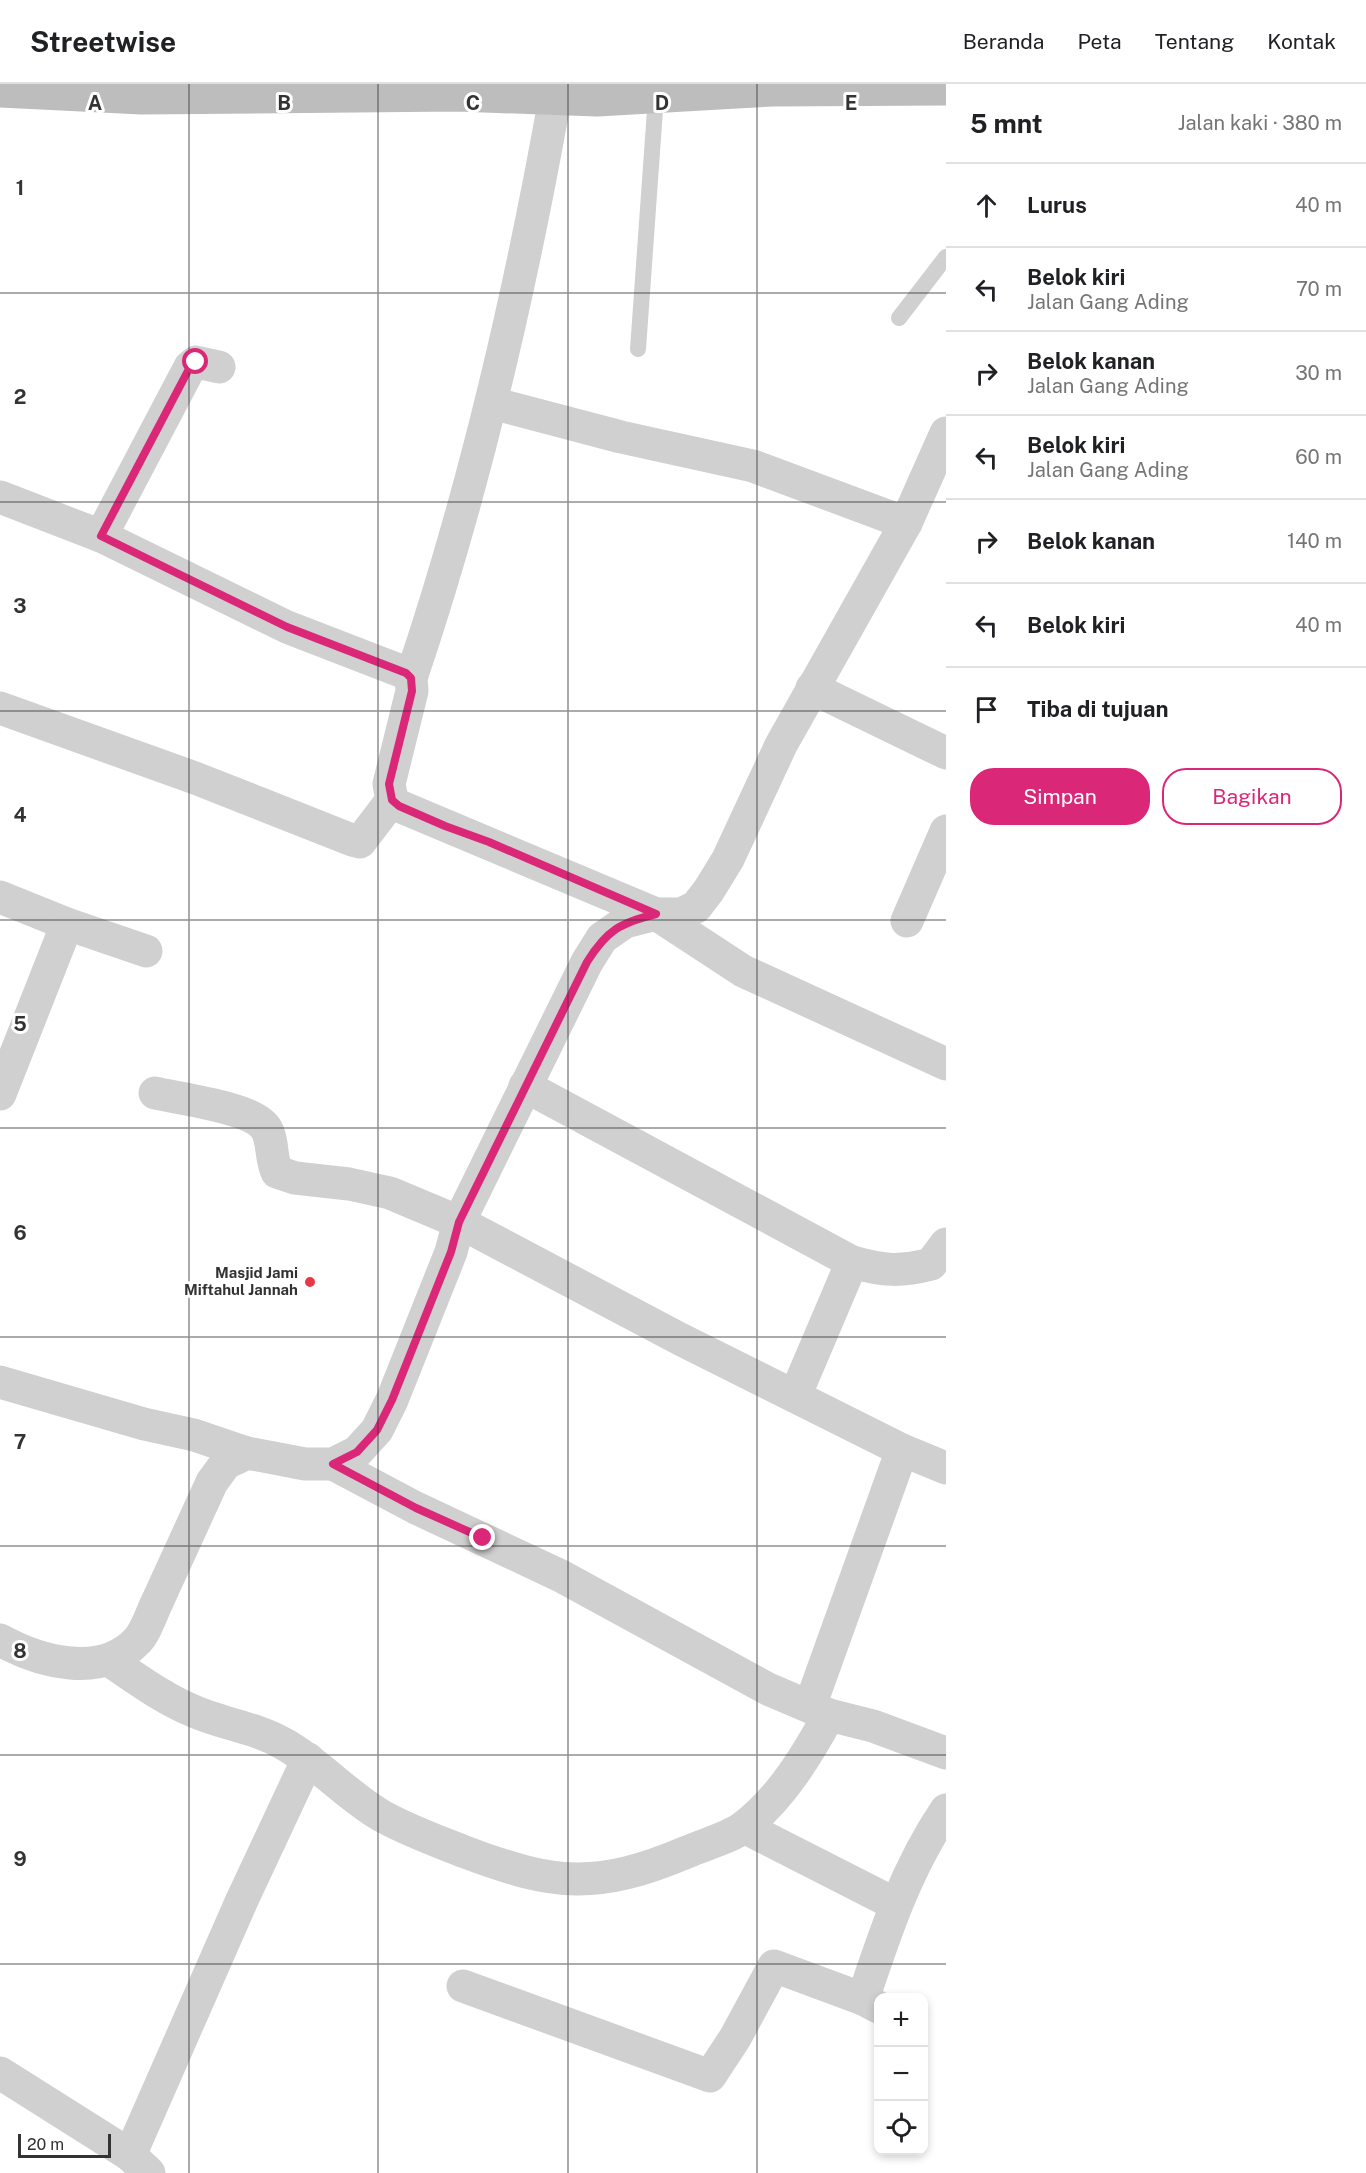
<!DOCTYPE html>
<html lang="id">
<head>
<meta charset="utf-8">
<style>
	:root { --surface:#fff; --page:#f6f6f6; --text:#202124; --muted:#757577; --line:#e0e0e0; --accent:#db2777 }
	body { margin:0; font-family:"Public Sans",sans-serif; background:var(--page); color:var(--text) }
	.controls { position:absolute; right:18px; bottom:18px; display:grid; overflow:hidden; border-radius:12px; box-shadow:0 3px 9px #0003 }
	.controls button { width:54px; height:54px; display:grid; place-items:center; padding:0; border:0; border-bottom:2px solid var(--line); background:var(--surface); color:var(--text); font:30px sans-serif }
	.scale { position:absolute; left:18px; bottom:15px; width:93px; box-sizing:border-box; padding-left:6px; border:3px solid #333; border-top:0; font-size:16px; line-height:21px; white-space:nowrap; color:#333; -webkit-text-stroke:4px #fff; paint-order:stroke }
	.stop { position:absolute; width:18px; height:18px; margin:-14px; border:4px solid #db2777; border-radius:50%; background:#fff }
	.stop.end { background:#db2777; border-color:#fff; box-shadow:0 2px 6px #0008 }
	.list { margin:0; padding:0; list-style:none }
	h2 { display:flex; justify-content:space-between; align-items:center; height:78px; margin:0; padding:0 24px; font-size:26px }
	h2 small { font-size:20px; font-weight:400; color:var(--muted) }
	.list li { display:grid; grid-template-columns:39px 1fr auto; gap:18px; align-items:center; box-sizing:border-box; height:84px; padding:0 24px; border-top:2px solid var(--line) }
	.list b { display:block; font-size:22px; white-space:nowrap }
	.list p { margin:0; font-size:20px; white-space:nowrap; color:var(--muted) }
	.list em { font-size:20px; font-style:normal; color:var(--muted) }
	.actions { display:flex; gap:12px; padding:18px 24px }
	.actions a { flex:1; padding:14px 0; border:2px solid var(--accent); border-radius:24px; text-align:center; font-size:21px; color:var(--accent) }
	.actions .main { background:var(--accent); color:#fff }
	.icon { flex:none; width:33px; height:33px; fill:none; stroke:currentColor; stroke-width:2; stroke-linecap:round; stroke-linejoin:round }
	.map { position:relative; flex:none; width:946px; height:2089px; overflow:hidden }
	header { display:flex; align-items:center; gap:36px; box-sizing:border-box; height:84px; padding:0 30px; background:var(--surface); border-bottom:2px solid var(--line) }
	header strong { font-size:28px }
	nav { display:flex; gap:33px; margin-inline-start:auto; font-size:21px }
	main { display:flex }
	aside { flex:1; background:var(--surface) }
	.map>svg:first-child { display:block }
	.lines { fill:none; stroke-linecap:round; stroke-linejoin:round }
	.service { stroke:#d0d0d0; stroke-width:16 }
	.minor { stroke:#d0d0d0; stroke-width:33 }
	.secondary { stroke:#bdbdbd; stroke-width:33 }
	.route { stroke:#db2777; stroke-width:8 }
	.grid { fill:none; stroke:#333; stroke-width:1.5; stroke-opacity:0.55 }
	.poi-dot { fill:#e63946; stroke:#fff; stroke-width:2 }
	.labels { text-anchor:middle; stroke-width:6; stroke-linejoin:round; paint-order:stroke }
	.poi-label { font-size:15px; font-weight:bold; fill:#333; stroke:#fff; text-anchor:end }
	.grid-label { font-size:20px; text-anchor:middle; font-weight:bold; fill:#333; stroke:#fff; stroke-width:6; stroke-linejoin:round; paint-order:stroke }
</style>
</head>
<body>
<header>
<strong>Streetwise</strong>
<nav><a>Beranda</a><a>Peta</a><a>Tentang</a><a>Kontak</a></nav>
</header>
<main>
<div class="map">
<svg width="946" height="2089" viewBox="0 0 946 2089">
	<rect width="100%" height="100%" fill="#fff"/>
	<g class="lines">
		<!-- service -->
		<g class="service">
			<polyline points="899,234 946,173"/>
			<polyline points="638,265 656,12"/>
		</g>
		<!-- minor -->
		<g class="minor">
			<polyline points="492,319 621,353 753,382 906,439"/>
			<polyline points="0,413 101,452 287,543 406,589 411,594 412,607 389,700 392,716 399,722 656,830 743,887 946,980"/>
			<polyline points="101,452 190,283 196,278 219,283"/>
			<path d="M411 594C475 405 520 210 555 14"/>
			<polyline points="812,604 946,669"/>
			<polyline points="0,624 195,694 352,756 360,758 392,716"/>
			<polyline points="0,813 67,840 146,867"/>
			<polyline points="907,837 946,747"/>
			<path d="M525 1002 852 1178C884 1187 900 1188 931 1180L946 1160"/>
			<path d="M155 1009C180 1015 250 1023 265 1043 274 1055 270 1074 277 1088L295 1094 349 1100 390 1109 459 1138 680 1255 902 1366 946 1384"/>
			<polyline points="0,1010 67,840"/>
			<polyline points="0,1298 144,1340 194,1351 247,1369"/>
			<polyline points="795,1312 852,1178"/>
			<polyline points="333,1380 416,1424 561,1492 768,1605 829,1631 873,1642 946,1669"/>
			<path d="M0 1556C40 1578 101 1595 137 1557 146 1548 152 1528 158 1516 176 1477 194 1438 212 1398L226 1379 247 1369 305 1380H333L357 1368 377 1346 392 1316 451 1168 459 1138 587 878 602 854 625 838 656 830H681L696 823 709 806 728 775 781 661 906 439 946 349"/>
			<path d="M110 1577C136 1594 162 1614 191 1626 221 1640 255 1643 284 1660 320 1680 347 1712 382 1732 409 1747 437 1757 465 1768 555 1802 597 1806 687 1768 705 1760 730 1754 745 1742 782 1713 807 1671 829 1631"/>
			<polyline points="810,1622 902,1366"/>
			<polyline points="744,1743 895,1820"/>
			<polyline points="463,1902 710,1992 735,1954 774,1882 863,1915"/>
			<path d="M878 1923 863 1915C885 1849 906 1785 946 1726"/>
			<polyline points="0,1989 130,2071 149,2089"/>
			<polyline points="130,2071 242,1816 308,1675"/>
		</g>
		<!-- secondary -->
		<polyline class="secondary" points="0,7 142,14 458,11 597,16 772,6 946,5"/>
	</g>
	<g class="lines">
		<!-- route -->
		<path class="route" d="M196 278 190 283 101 452 287 543 406 589 411 594 412 607 389 700 392 716 399 722 445 742 489 758 656 830C620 839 607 846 587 878L459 1138 451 1168 392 1316 377 1346 357 1368 333 1380 416 1424 483 1454"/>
	</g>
	<!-- grid -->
	<path class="grid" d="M189 0V2089M378 0V2089M568 0V2089M757 0V2089M0 209H946M0 418H946M0 627H946M0 836H946M0 1044H946M0 1253H946M0 1462H946M0 1671H946M0 1880H946"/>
	<!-- markers -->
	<circle class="poi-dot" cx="310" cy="1198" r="6"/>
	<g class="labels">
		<!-- poi labels -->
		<g class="poi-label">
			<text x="298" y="1194">Masjid Jami<tspan x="298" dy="17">Miftahul Jannah</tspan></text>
		</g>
	</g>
	<g class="grid-label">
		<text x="95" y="26">A</text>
		<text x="284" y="26">B</text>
		<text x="473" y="26">C</text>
		<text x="662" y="26">D</text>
		<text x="851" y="26">E</text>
		<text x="20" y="111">1</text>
		<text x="20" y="320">2</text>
		<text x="20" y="529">3</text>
		<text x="20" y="738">4</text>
		<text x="20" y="947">5</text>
		<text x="20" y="1156">6</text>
		<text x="20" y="1365">7</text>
		<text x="20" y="1574">8</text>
		<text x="20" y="1782">9</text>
	</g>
</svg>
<div class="controls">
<button>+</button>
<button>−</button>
<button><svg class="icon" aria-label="locate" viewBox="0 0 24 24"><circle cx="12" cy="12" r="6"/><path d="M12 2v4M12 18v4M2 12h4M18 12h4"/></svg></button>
</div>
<div class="scale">20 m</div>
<div class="stop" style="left:196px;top:278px"></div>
<div class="stop end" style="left:483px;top:1454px"></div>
</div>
<aside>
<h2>5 mnt<small>Jalan kaki · 380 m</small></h2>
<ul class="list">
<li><svg class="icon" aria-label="ahead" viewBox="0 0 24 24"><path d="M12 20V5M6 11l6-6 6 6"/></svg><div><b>Lurus</b></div><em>40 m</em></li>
<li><svg class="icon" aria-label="left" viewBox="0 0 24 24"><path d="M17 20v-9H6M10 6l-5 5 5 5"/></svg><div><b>Belok kiri</b><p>Jalan Gang Ading</p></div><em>70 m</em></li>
<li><svg class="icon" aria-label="right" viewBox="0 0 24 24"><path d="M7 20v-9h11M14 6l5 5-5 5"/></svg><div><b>Belok kanan</b><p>Jalan Gang Ading</p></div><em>30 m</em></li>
<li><svg class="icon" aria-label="left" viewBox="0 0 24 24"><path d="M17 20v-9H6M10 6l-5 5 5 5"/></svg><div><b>Belok kiri</b><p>Jalan Gang Ading</p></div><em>60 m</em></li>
<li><svg class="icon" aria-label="right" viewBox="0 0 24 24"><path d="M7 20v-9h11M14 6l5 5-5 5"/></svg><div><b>Belok kanan</b></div><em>140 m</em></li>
<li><svg class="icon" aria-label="left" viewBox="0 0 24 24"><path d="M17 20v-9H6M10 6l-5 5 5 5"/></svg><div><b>Belok kiri</b></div><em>40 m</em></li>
<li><svg class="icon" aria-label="arrive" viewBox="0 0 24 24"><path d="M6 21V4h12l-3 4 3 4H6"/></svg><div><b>Tiba di tujuan</b></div></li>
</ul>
<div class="actions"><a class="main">Simpan</a><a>Bagikan</a></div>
</aside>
</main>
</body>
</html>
